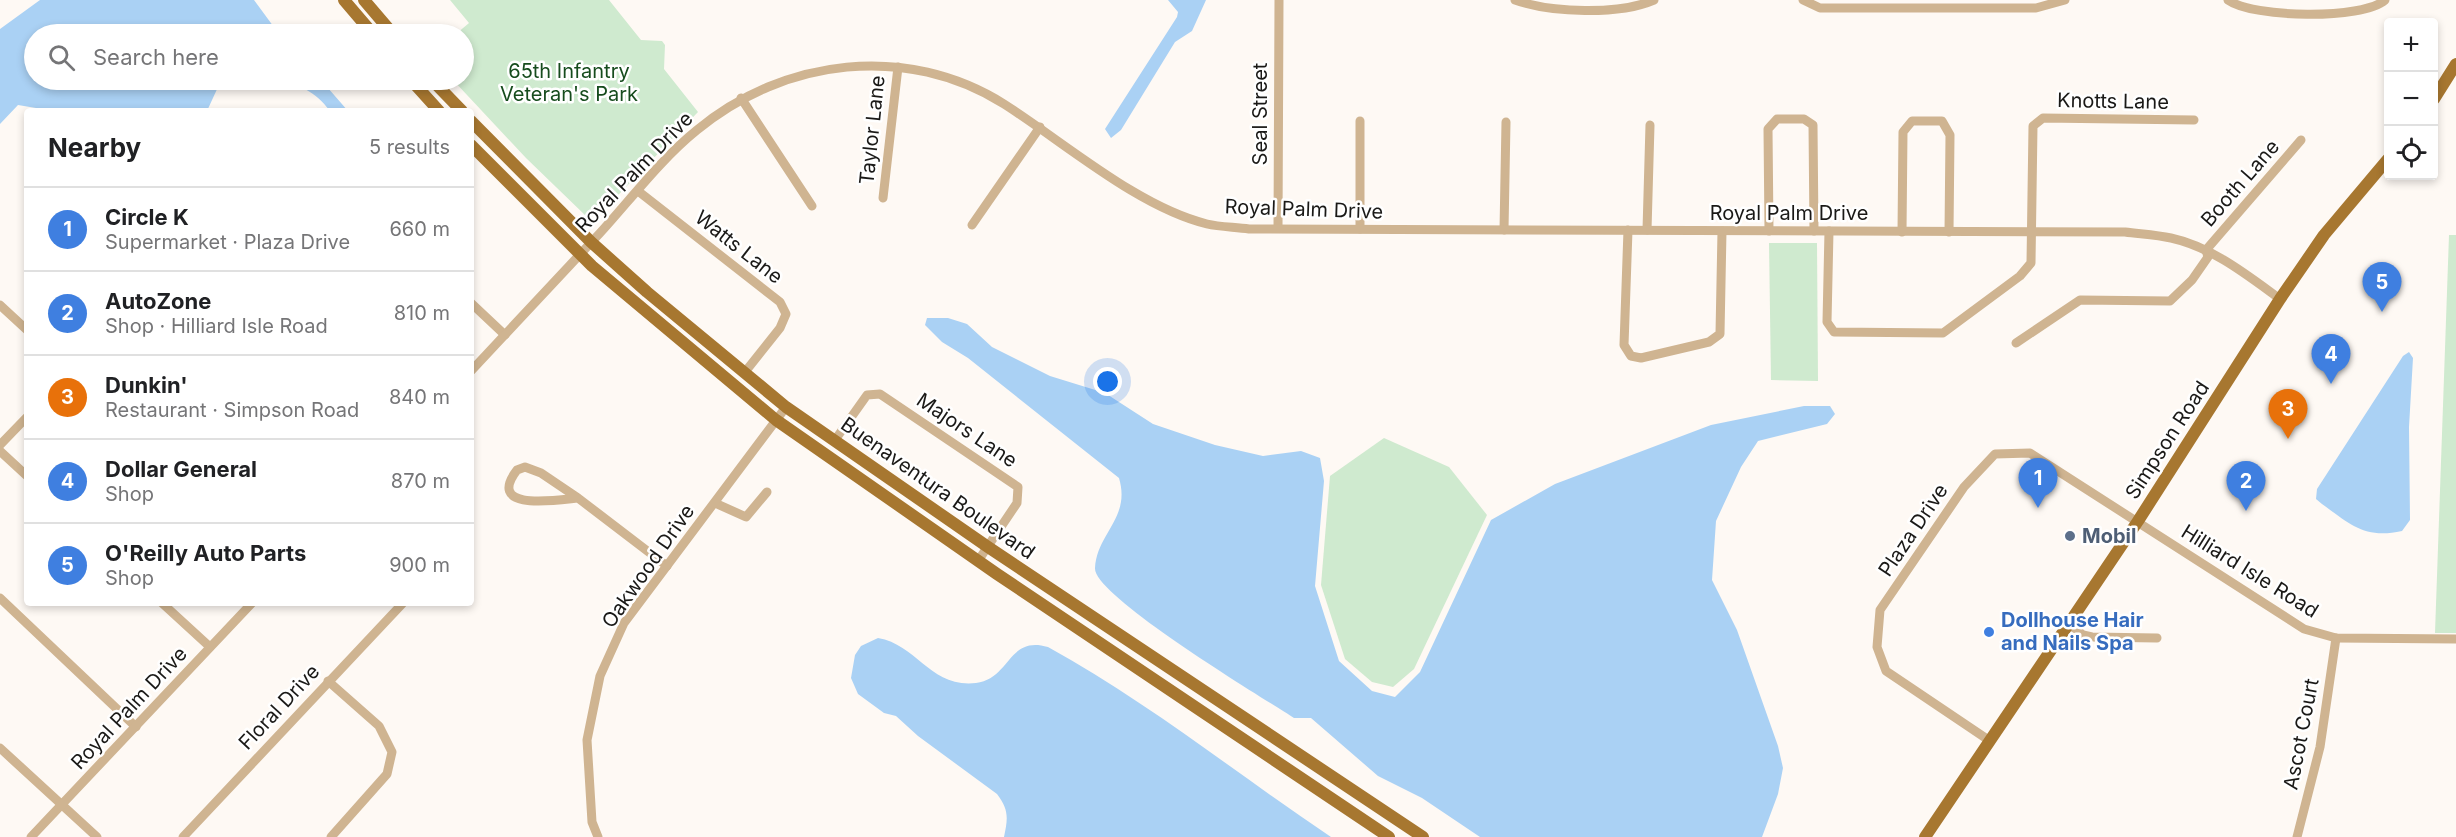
<!DOCTYPE html>
<html lang="en">
<head>
<meta charset="utf-8">
<style>
	:root { --surface:#fff; --page:#f2f2f2; --text:#202124; --muted:#757577; --line:#e0e0e0; --accent:#2563eb }
	body { margin:0; font-family:Inter,sans-serif; background:var(--page); color:var(--text) }
	.controls { position:absolute; right:18px; top:18px; display:grid; overflow:hidden; border-radius:6px; box-shadow:0 3px 9px #0003 }
	.controls button { width:54px; height:54px; display:grid; place-items:center; padding:0; border:0; border-bottom:2px solid var(--line); background:var(--surface); color:var(--text); font:30px sans-serif }
	.you { position:absolute; left:1108px; top:382px; width:21px; height:21px; margin:-15px; border:4px solid #fff; border-radius:50%; background:#1a73e8; box-shadow:0 0 0 9px #1a73e833 }
	.badge { display:grid; place-items:center; width:39px; height:39px; border-radius:50%; background:var(--accent); color:#fff; font-size:20px; font-weight:700 }
	.pin { position:absolute; translate:-50% -50px; filter:drop-shadow(0 2px 3px #0008) }
	.pin::after { content:''; position:absolute; top:32px; width:21px; height:18px; background:inherit; clip-path:polygon(0 0,100% 0,50% 100%) }
	.list { margin:0; padding:0; list-style:none }
	h2 { display:flex; justify-content:space-between; align-items:center; height:78px; margin:0; padding:0 24px; font-size:26px }
	h2 small { font-size:20px; font-weight:400; color:var(--muted) }
	.list li { display:grid; grid-template-columns:39px 1fr auto; gap:18px; align-items:center; box-sizing:border-box; height:84px; padding:0 24px; border-top:2px solid var(--line) }
	.list b { display:block; font-size:22px; white-space:nowrap }
	.list p { margin:0; font-size:20px; white-space:nowrap; color:var(--muted) }
	.list em { font-size:20px; font-style:normal; color:var(--muted) }
	.icon { flex:none; width:33px; height:33px; fill:none; stroke:currentColor; stroke-width:2; stroke-linecap:round; stroke-linejoin:round }
	.map { position:relative; flex:none; width:2456px; height:837px; overflow:hidden }
	.search { position:absolute; background:var(--surface); box-shadow:0 3px 9px #0003; left:24px; top:24px; width:450px; height:66px; display:flex; align-items:center; gap:15px; box-sizing:border-box; padding:0 21px; border-radius:33px; color:var(--muted); font-size:22px }
	.panel { position:absolute; background:var(--surface); box-shadow:0 3px 9px #0003; left:24px; top:108px; width:450px; height:498px; border-radius:6px }
	.map>svg:first-child { display:block }
	.green { fill:#cfeacf }
	.water { fill:#aad1f4 }
	.lines { fill:none; stroke-linecap:round; stroke-linejoin:round }
	.minor { stroke:#cfb491; stroke-width:9 }
	.major { stroke:#a77730; stroke-width:12 }
	.service-dot { fill:#5c6f8a; stroke:#fff; stroke-width:2 }
	.shop-dot { fill:#3f7fe0; stroke:#fff; stroke-width:2 }
	.labels { text-anchor:middle; stroke-width:5; stroke-linejoin:round; paint-order:stroke }
	.park-label { font-size:20px; fill:#164c1d; stroke:#fff }
	.street-label { font-size:20px; fill:#1a1917; stroke:#fff }
	.service-label { font-size:20px; font-weight:bold; fill:#4e5e75; stroke:#fff; text-anchor:start }
	.shop-label { font-size:20px; font-weight:bold; fill:#366cbe; stroke:#fff; text-anchor:start }
</style>
</head>
<body>
<div class="map">
<svg width="2456" height="837" viewBox="0 0 2456 837">
	<rect width="100%" height="100%" fill="#fef9f4"/>
	<!-- green -->
	<g class="green">
		<polygon points="450,0 609,0 641,40 662,41 665,45 664,69 698,112 599,215 587,217 526,158 453,80 464,80 464,34 456,34 469,23"/>
		<polygon points="2449,235 2456,235 2456,633 2435,633"/>
		<polygon points="1769,243 1817,243 1818,381 1771,380"/>
		<polygon points="1384,438 1449,467 1487,515 1414,669 1393,687 1372,682 1345,659 1321,585 1330,476"/>
	</g>
	<!-- water -->
	<g class="water">
		<polygon points="40,0 254,0 279,34 34,34 34,80 227,80 218,87 207,111 54,111 18,105 0,124 0,29"/>
		<polygon points="1168,0 1206,0 1192,31 1175,42 1121,130 1111,138 1105,129 1177,17 1178,12"/>
		<path d="M275 80H321L348 111H330C315 91 299 84 275 80Z"/>
		<path d="M927 318H948L967 324 992 347 1050 376 1105 393 1153 424 1215 445 1263 456 1301 451 1320 458 1324 481 1315 586 1339 661 1372 691 1395 697 1420 672 1491 520 1555 484 1711 425 1804 406H1830L1835 414 1827 424 1758 441 1741 467 1716 521 1712 580 1737 630 1778 746 1783 768 1778 794 1762 837H1480L1422 798 1378 776 1311 718H1294C1265 699 1093 596 1095 568 1097 533 1131 518 1119 478L968 358 942 342 925 325Z"/>
		<path d="M2409 352 2413 358 2409 427 2410 520 2402 531C2365 539 2351 525 2322 504L2316 499 2317 489 2403 356Z"/>
		<path d="M878 638C918 645 930 688 976 683 1011 678 1008 635 1048 647 1148 702 1237 774 1331 837H1004C1008 818 1009 810 997 794L918 736 896 716 884 713 858 694 851 678 855 655 861 646Z"/>
	</g>
	<g class="lines">
		<!-- minor -->
		<g class="minor">
			<path d="M1515 0C1551 13 1619 15 1654 0"/>
			<polyline points="1803,0 1820,8 2036,8 2065,0"/>
			<path d="M2228 0C2253 18 2362 20 2385 0"/>
			<polyline points="741,98 812,206"/>
			<polyline points="1360,121 1360,229"/>
			<polyline points="638,191 780,302 786,314 780,328 745,372"/>
			<polyline points="883,198 898,67"/>
			<polyline points="972,225 1040,127"/>
			<polyline points="1278,228 1279,0"/>
			<polyline points="1504,230 1506,122"/>
			<polyline points="1628,230 1624,345 1631,356 1641,358 1709,342 1720,334 1722,231"/>
			<polyline points="1647,230 1650,125"/>
			<polyline points="1769,231 1768,129 1777,119 1804,119 1813,125 1814,231"/>
			<polyline points="1829,231 1827,322 1834,332 1943,333 2020,276 2031,263 2033,126 2043,118 2194,120"/>
			<polyline points="1902,232 1903,132 1912,121 1942,121 1950,135 1949,232"/>
			<polyline points="471,303 505,335"/>
			<polyline points="0,305 27,330"/>
			<polyline points="2016,343 2080,300 2170,301 2192,280 2208,257 2206,250 2301,140"/>
			<path d="M471 371C514 325 557 279 600 233 631 199 661 159 697 130 784 58 907 43 1004 104 1065 143 1138 207 1207 224 1220 227 1235 227 1249 229L2125 232C2140 234 2156 235 2171 238 2212 247 2247 275 2280 299"/>
			<polyline points="835,440 867,395 880,394 1018,487 1017,503 978,561"/>
			<polyline points="0,445 27,417"/>
			<polyline points="0,451 27,476"/>
			<path d="M578 498C557 500 485 512 517 470L525 467 541 473 578 498 667 566"/>
			<polyline points="715,503 746,517 767,492"/>
			<polyline points="0,598 136,727"/>
			<polyline points="162,603 210,647"/>
			<polyline points="2068,623 2083,635 2092,637 2157,638"/>
			<polyline points="328,681 379,726 392,752 387,774 331,837"/>
			<polyline points="1990,741 1886,671 1877,647 1880,610 1964,487 1995,454 2030,453 2304,629 2336,638 2456,639"/>
			<polyline points="0,748 97,837"/>
			<polyline points="31,837 252,603"/>
			<polyline points="183,837 403,603"/>
			<polyline points="598,837 592,822 587,740 600,676 624,623 786,407"/>
			<polyline points="2297,837 2320,747 2336,638"/>
		</g>
		<!-- major -->
		<g class="major">
			<polyline points="344,0 373,34"/>
			<polyline points="364,0 393,34"/>
			<polyline points="411,80 439,111"/>
			<polyline points="432,80 462,111"/>
			<polyline points="2434,99 2456,64"/>
			<polyline points="471,121 591,242 647,292 786,407 988,547 1423,837"/>
			<polyline points="471,145 592,266 776,420 997,574 1389,837"/>
			<polyline points="1925,837 2138,521 2280,299 2324,235 2388,159"/>
		</g>
	</g>
	<!-- markers -->
	<circle class="service-dot" cx="2070" cy="536" r="6"/>
	<circle class="shop-dot" cx="1989" cy="632" r="6"/>
	<g class="labels">
		<!-- park labels -->
		<g class="park-label">
			<text x="569" y="78">65th Infantry<tspan x="569" dy="23">Veteran's Park</tspan></text>
		</g>
		<!-- street labels -->
		<g class="street-label">
			<text transform="translate(2113 101) rotate(1)" y="7">Knotts Lane</text>
			<text transform="translate(1260 114) rotate(-90)" y="7">Seal Street</text>
			<text transform="translate(872 130) rotate(-84)" y="7">Taylor Lane</text>
			<text transform="translate(634 172) rotate(-46)" y="7">Royal Palm Drive</text>
			<text transform="translate(2240 183) rotate(-49)" y="7">Booth Lane</text>
			<text transform="translate(1304 209) rotate(2)" y="7">Royal Palm Drive</text>
			<text x="1789" y="220">Royal Palm Drive</text>
			<text transform="translate(739 247) rotate(38)" y="7">Watts Lane</text>
			<text transform="translate(967 430) rotate(34)" y="7">Majors Lane</text>
			<text transform="translate(2167 440) rotate(-57)" y="7">Simpson Road</text>
			<text transform="translate(938 488) rotate(35)" y="7">Buenaventura Boulevard</text>
			<text transform="translate(1913 530) rotate(-56)" y="7">Plaza Drive</text>
			<text transform="translate(648 566) rotate(-55)" y="7">Oakwood Drive</text>
			<text transform="translate(2250 571) rotate(32)" y="7">Hilliard Isle Road</text>
			<text transform="translate(279 707) rotate(-47)" y="7">Floral Drive</text>
			<text transform="translate(129 708) rotate(-47)" y="7">Royal Palm Drive</text>
			<text transform="translate(2301 734) rotate(-79)" y="7">Ascot Court</text>
		</g>
		<!-- service labels -->
		<g class="service-label">
			<text x="2082" y="543">Mobil</text>
		</g>
		<!-- shop labels -->
		<g class="shop-label">
			<text x="2001" y="627">Dollhouse Hair<tspan x="2001" dy="23">and Nails Spa</tspan></text>
		</g>
	</g>
</svg>
<div class="controls">
<button>+</button>
<button>−</button>
<button><svg class="icon" aria-label="locate" viewBox="0 0 24 24"><circle cx="12" cy="12" r="6"/><path d="M12 2v4M12 18v4M2 12h4M18 12h4"/></svg></button>
</div>
<div class="you"></div>
<div class="pin badge" style="left:2038px;top:508px;background:#3f7fe0">1</div>
<div class="pin badge" style="left:2246px;top:511px;background:#3f7fe0">2</div>
<div class="pin badge" style="left:2288px;top:439px;background:#e8710a">3</div>
<div class="pin badge" style="left:2331px;top:384px;background:#3f7fe0">4</div>
<div class="pin badge" style="left:2382px;top:312px;background:#3f7fe0">5</div>
<div class="search"><svg class="icon" aria-label="search" viewBox="0 0 24 24"><circle cx="10" cy="10" r="6"/><path d="M15 15l6 6"/></svg>Search here</div>
<section class="panel">
<h2>Nearby<small>5 results</small></h2>
<ul class="list">
<li><span class="badge" style="background:#3f7fe0">1</span><div><b>Circle K</b><p>Supermarket · Plaza Drive</p></div><em>660 m</em></li>
<li><span class="badge" style="background:#3f7fe0">2</span><div><b>AutoZone</b><p>Shop · Hilliard Isle Road</p></div><em>810 m</em></li>
<li><span class="badge" style="background:#e8710a">3</span><div><b>Dunkin'</b><p>Restaurant · Simpson Road</p></div><em>840 m</em></li>
<li><span class="badge" style="background:#3f7fe0">4</span><div><b>Dollar General</b><p>Shop</p></div><em>870 m</em></li>
<li><span class="badge" style="background:#3f7fe0">5</span><div><b>O'Reilly Auto Parts</b><p>Shop</p></div><em>900 m</em></li>
</ul>
</section>
</div>
</body>
</html>
